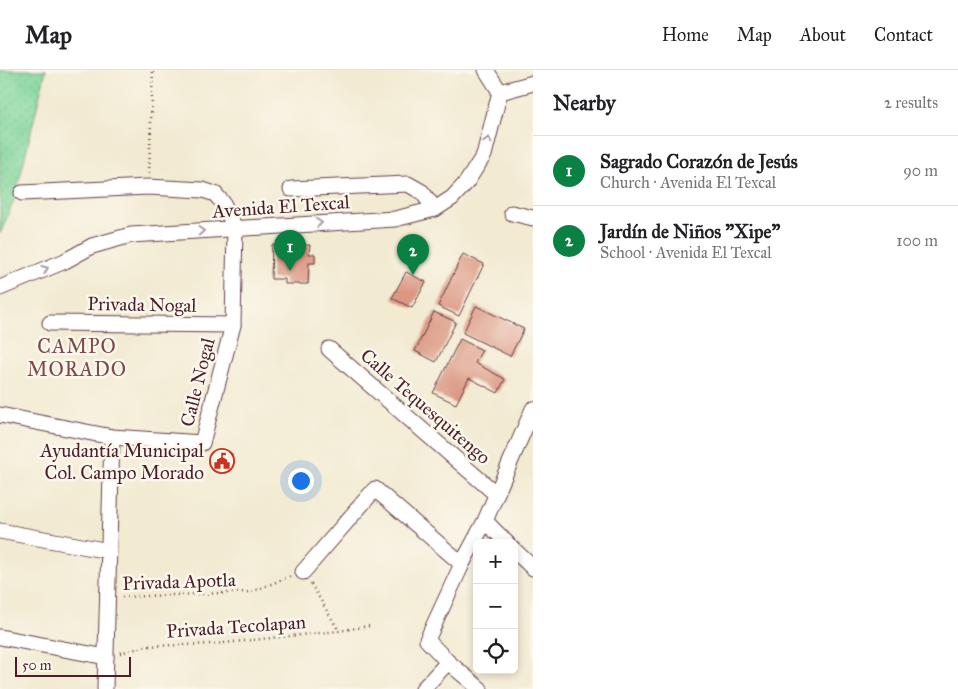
<!DOCTYPE html>
<html lang="en">
<head>
<meta charset="utf-8">
<style>
	:root { --surface:#fff; --page:#f2f2f2; --text:#202124; --muted:#757577; --line:#e0e0e0; --accent:#0b8043 }
	body { margin:0; font-family:"IM FELL Great Primer",serif; background:var(--page); color:var(--text) }
	.controls { position:absolute; right:15px; bottom:15px; display:grid; overflow:hidden; border-radius:8px; box-shadow:0 2px 8px #0003 }
	.controls button { width:45px; height:45px; display:grid; place-items:center; padding:0; border:0; border-bottom:1px solid var(--line); background:var(--surface); color:var(--text); font:25px sans-serif }
	.scale { position:absolute; left:15px; bottom:12px; width:116px; box-sizing:border-box; padding-left:5px; border:2px solid #4a1f2b; border-top:0; font-size:14px; line-height:18px; white-space:nowrap; color:#4a1f2b; -webkit-text-stroke:4px #fbf7ec; paint-order:stroke }
	.you { position:absolute; left:300px; top:410px; width:18px; height:18px; margin:-12px; border:4px solid #fff; border-radius:50%; background:#1a73e8; box-shadow:0 0 0 8px #1a73e833 }
	.badge { display:grid; place-items:center; width:32px; height:32px; border-radius:50%; background:var(--accent); color:#fff; font-size:16px; font-weight:700 }
	.pin { position:absolute; translate:-50% -41px; filter:drop-shadow(0 1px 2px #0008) }
	.pin::after { content:''; position:absolute; top:26px; width:18px; height:15px; background:inherit; clip-path:polygon(0 0,100% 0,50% 100%) }
	.list { margin:0; padding:0; list-style:none }
	h2 { display:flex; justify-content:space-between; align-items:center; height:65px; margin:0; padding:0 20px; font-size:21px }
	h2 small { font-size:16px; font-weight:400; color:var(--muted) }
	.list li { display:grid; grid-template-columns:32px 1fr auto; gap:15px; align-items:center; box-sizing:border-box; height:70px; padding:0 20px; border-top:1px solid var(--line) }
	.list b { display:block; font-size:19px; white-space:nowrap }
	.list p { margin:0; font-size:16px; white-space:nowrap; color:var(--muted) }
	.list em { font-size:16px; font-style:normal; color:var(--muted) }
	.icon { flex:none; width:28px; height:28px; fill:none; stroke:currentColor; stroke-width:2; stroke-linecap:round; stroke-linejoin:round }
	.map { position:relative; flex:none; width:533px; height:619px; overflow:hidden }
	header { display:flex; align-items:center; gap:30px; box-sizing:border-box; height:70px; padding:0 25px; background:var(--surface); border-bottom:1px solid var(--line) }
	header strong { font-size:24px }
	nav { display:flex; gap:28px; margin-inline-start:auto; font-size:18px }
	main { display:flex }
	aside { flex:1; background:var(--surface) }
	.map>svg:first-child { display:block }
	.park { fill:url(#park-dots); stroke:#647a62 }
	.building { fill:#db9782 }
	.lines { fill:none; stroke-linecap:round; stroke-linejoin:round }
	.minor-casing { stroke:#633d44; stroke-width:17 }
	.path { stroke:#633d44; stroke-width:2.5; stroke-dasharray:1 4; stroke-linecap:butt }
	.minor { stroke:#fff; stroke-width:15 }
	.oneway { stroke:#ae9aa0 }
	.labels { text-anchor:middle; stroke-width:5; stroke-linejoin:round; paint-order:stroke }
	.street-label { font-size:19px; fill:#4a1f2b; stroke:#fbf7ec }
	.poi-label { font-size:19px; fill:#4a1f2b; stroke:#fbf7ec; text-anchor:end }
	.neighbourhood-label { font-size:20px; letter-spacing:1px; fill:#7d4949; stroke:#fbf7ec }
</style>
</head>
<body>
<header>
<strong>Map</strong>
<nav><a>Home</a><a>Map</a><a>About</a><a>Contact</a></nav>
</header>
<main>
<div class="map">
<svg width="533" height="619" viewBox="0 0 533 619">
	<defs>
		<pattern id="park-dots" width="8" height="8" patternUnits="userSpaceOnUse" patternTransform="scale(1.25)"><rect width="8" height="8" fill="#7ed59a"/><path d="M2 2h.1M6 6h.1" fill="none" stroke="#6eb685" stroke-width="1.8" stroke-linecap="round"/></pattern>
	</defs>
	<rect width="100%" height="100%" fill="#fbf7ec"/>
	<filter id="ink" filterUnits="userSpaceOnUse"><feTurbulence type="fractalNoise" baseFrequency=".02" numOctaves="2"/><feDisplacementMap in="SourceGraphic" scale="10" xChannelSelector="R" yChannelSelector="G"/><feConvolveMatrix kernelMatrix="1 2 1 2 8 2 1 2 1" color-interpolation-filters="sRGB"/></filter>
	<filter id="wash" filterUnits="userSpaceOnUse"><feTurbulence type="fractalNoise" baseFrequency=".0096" numOctaves="4" result="noise"/><feDisplacementMap in="SourceGraphic" scale="20" xChannelSelector="R" yChannelSelector="G"/><feGaussianBlur stdDeviation="1.12" result="paint"/><feColorMatrix in="noise" values="0 0 0 0 0 0 0 0 0 0 0 0 0 0 0 0 0 1.4 0 .05"/><feComposite in="paint" operator="in"/></filter>
	<g filter="url(#wash)">
		<rect width="100%" height="100%" fill="#f2ead1"/>
		<!-- park -->
		<polygon class="park" points="0,0 46,0 15,128 0,164"/>
		<g id="blocks">
			<!-- building -->
			<g class="building">
				<polygon points="272,175 310,175 309,184 315,184 315,193 309,193 308,214 285,214 285,209 271,209"/>
				<polygon points="463,184 484,194 459,246 438,236"/>
				<polygon points="406,202 426,212 412,238 392,228"/>
				<polygon points="476,236 524,259 510,286 463,263"/>
				<polygon points="434,242 456,252 436,292 415,281"/>
				<polygon points="460,269 482,280 475,293 505,309 498,323 469,308 456,334 433,323"/>
				<rect x="212" y="384" width="20" height="14"/>
			</g>
		</g>
	</g>
	<g filter="url(#ink)">
		<use href="#blocks" fill-opacity="0" stroke="#633d44" stroke-width="1"/>
		<g class="lines">
			<defs>
				<g id="minor">
					<polyline points="500,22 533,13"/>
					<polyline points="291,119 408,114 422,122 435,139"/>
					<polyline points="512,143 533,148"/>
					<polyline points="0,218 65,191 92,176 131,165 395,149 435,139 452,128 466,113 484,85 500,22 486,0"/>
					<polyline points="50,253 233,255"/>
					<polyline points="329,279 496,424"/>
					<polyline points="0,345 112,367 202,373 233,255 235,158 223,133 215,124 203,120 148,117 22,123"/>
					<polyline points="485,451 507,473"/>
					<polyline points="0,461 109,481"/>
					<polyline points="514,480 533,498"/>
					<polyline points="303,502 375,419 462,494"/>
					<polyline points="0,567 106,587"/>
					<polyline points="105,619 112,367"/>
					<polyline points="423,619 448,592"/>
					<polyline points="480,619 448,592 427,570 462,494 485,451 533,339"/>
				</g>
			</defs>
			<!-- minor casing -->
			<use href="#minor" class="minor-casing"/>
			<!-- path -->
			<g class="path">
				<polyline points="149,103 153,0"/>
				<polyline points="311,514 339,561"/>
				<polyline points="122,527 251,522 291,506"/>
				<polyline points="120,583 147,576 214,574 339,561 369,556"/>
			</g>
			<!-- minor -->
			<use href="#minor" class="minor"/>
		</g>
		<!-- one-way arrows -->
		<defs><path id="oneway-chevron" d="M-2-3.5L2.5 0L-2 3.5" fill="none" stroke-width="1.6" stroke-linecap="round" stroke-linejoin="round" transform="scale(1.25)"/></defs>
		<g class="oneway">
			<use href="#oneway-chevron" transform="translate(488 70) rotate(-76)"/>
			<use href="#oneway-chevron" transform="translate(319 153) rotate(-3)"/>
			<use href="#oneway-chevron" transform="translate(201 161) rotate(-3)"/>
			<use href="#oneway-chevron" transform="translate(45 199) rotate(-23)"/>
		</g>
	</g>
	<!-- icons -->
	<defs>
		<symbol id="civic-ring" viewBox="-11 -11 22 22"><circle r="9.5" fill="#fbf7ec" stroke="#c8321e" stroke-width="1.5"/><path d="M-.6-6.5H3V-4.5H.6V-3L4-1V1h2V6H-6V1h2V-1L-.6-3ZM-1.2 2.5V6h2.4V2.5Z" fill="#c8321e"/></symbol>
	</defs>
	<g fill-rule="evenodd">
		<use href="#civic-ring" x="208" y="377" width="28" height="28"/>
	</g>
	<g class="labels">
		<!-- street labels -->
		<g class="street-label">
			<text transform="translate(281 136) rotate(-4)" y="7">Avenida El Texcal</text>
			<text transform="translate(142 234) rotate(1)" y="7">Privada Nogal</text>
			<text transform="translate(197 312) rotate(-76)" y="7">Calle Nogal</text>
			<text transform="translate(426 336) rotate(41)" y="7">Calle Tequesquitengo</text>
			<text transform="translate(179 511) rotate(-2)" y="7">Privada Apotla</text>
			<text transform="translate(236 556) rotate(-4)" y="7">Privada Tecolapan</text>
		</g>
		<!-- poi labels -->
		<g class="poi-label">
			<text x="204" y="387">Ayudantía Municipal<tspan x="204" dy="22">Col. Campo Morado</tspan></text>
		</g>
		<!-- neighbourhood labels -->
		<g class="neighbourhood-label">
			<text x="77" y="283">CAMPO<tspan x="77" dy="23">MORADO</tspan></text>
		</g>
	</g>
</svg>
<div class="controls">
<button>+</button>
<button>−</button>
<button><svg class="icon" aria-label="locate" viewBox="0 0 24 24"><circle cx="12" cy="12" r="6"/><path d="M12 2v4M12 18v4M2 12h4M18 12h4"/></svg></button>
</div>
<div class="scale">50 m</div>
<div class="you"></div>
<div class="pin badge" style="left:290px;top:201px">1</div>
<div class="pin badge" style="left:413px;top:205px">2</div>
</div>
<aside>
<h2>Nearby<small>2 results</small></h2>
<ul class="list">
<li><span class="badge">1</span><div><b>Sagrado Corazón de Jesús</b><p>Church · Avenida El Texcal</p></div><em>90 m</em></li>
<li><span class="badge">2</span><div><b>Jardín de Niños &quot;Xipe&quot;</b><p>School · Avenida El Texcal</p></div><em>100 m</em></li>
</ul>
</aside>
</main>
</body>
</html>
